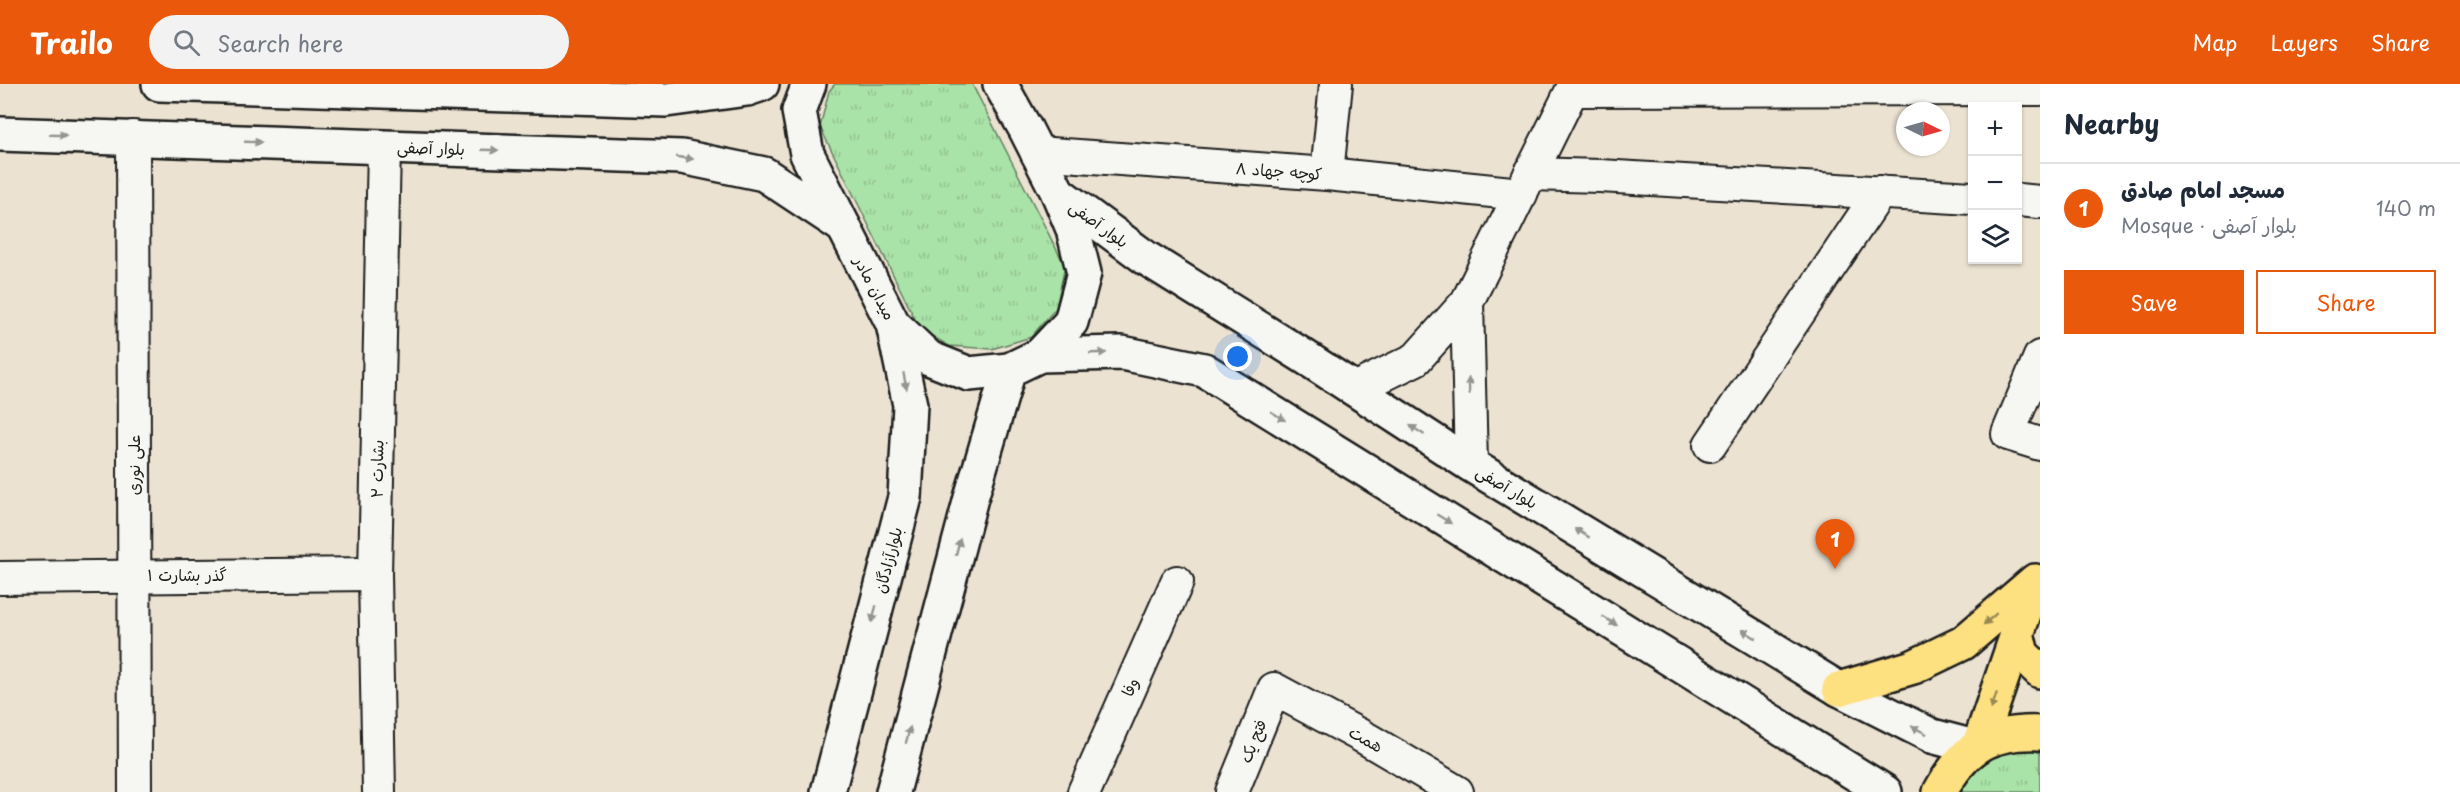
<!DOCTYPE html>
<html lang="en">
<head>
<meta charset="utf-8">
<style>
	:root { --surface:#fff; --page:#f2f2f3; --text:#1f2937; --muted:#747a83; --line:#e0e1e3; --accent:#ea580c }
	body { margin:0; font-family:"Playpen Sans","Playpen Sans Arabic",sans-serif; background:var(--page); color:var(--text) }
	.controls { position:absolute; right:18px; top:18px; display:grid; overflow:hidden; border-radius:0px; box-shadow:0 2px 4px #0004 }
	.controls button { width:54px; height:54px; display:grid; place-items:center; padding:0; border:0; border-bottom:2px solid var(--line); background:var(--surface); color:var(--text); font:30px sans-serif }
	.compass { position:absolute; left:1896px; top:18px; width:54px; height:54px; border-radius:50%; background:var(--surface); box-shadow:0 2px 4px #0004; rotate:95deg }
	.you { position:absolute; left:1238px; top:273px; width:21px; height:21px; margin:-15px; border:4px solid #fff; border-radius:50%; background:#1a73e8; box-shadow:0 0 0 9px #1a73e833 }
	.badge { display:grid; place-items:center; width:39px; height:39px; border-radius:50%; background:var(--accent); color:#fff; font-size:20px; font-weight:700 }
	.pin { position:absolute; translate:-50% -50px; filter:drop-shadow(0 2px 3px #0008) }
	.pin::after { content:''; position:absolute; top:32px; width:21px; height:18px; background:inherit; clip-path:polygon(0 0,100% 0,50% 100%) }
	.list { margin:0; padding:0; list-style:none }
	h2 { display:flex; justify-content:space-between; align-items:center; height:78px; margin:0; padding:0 24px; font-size:26px }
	h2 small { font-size:20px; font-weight:400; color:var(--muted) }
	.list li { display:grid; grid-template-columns:39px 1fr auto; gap:18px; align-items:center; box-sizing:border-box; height:90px; padding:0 24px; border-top:2px solid var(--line) }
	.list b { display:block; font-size:22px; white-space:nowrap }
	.list p { margin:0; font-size:20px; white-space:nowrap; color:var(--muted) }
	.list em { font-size:20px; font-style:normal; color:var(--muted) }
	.actions { display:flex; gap:12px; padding:18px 24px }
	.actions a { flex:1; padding:14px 0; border:2px solid var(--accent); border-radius:0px; text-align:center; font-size:21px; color:var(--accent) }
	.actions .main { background:var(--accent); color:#fff }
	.icon { flex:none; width:33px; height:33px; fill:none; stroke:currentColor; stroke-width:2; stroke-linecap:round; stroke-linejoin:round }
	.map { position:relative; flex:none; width:2040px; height:708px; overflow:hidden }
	header { display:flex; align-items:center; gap:36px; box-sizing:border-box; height:84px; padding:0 30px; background:var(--accent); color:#fff }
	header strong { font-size:28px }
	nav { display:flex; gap:33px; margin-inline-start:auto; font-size:21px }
	.search { width:420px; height:54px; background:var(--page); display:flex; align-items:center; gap:15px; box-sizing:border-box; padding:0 21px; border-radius:33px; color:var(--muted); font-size:22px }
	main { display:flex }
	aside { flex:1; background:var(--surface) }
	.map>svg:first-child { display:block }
	.grass { fill:url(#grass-tufts); stroke:#638062; stroke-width:1.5 }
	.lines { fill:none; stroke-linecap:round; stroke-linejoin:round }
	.street-casing { stroke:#1c1c1c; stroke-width:36 }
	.secondary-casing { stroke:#1c1c1c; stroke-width:38 }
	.highway-casing { stroke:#1c1c1c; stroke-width:38 }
	.street { stroke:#f6f6f2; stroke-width:32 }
	.secondary { stroke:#f6f6f2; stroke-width:33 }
	.highway { stroke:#fde080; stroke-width:33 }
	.oneway { fill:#949492 }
	.oneway2 { fill:#988853 }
	.labels { text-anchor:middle; stroke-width:4.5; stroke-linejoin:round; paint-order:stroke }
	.street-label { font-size:16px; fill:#1c1c1c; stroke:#f6f6f2 }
</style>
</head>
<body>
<header>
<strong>Trailo</strong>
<div class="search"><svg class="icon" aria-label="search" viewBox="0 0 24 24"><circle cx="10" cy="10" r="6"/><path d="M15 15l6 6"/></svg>Search here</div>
<nav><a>Map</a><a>Layers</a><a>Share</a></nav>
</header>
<main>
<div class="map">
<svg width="2040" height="708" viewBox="0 0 2040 708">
	<defs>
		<pattern id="grass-tufts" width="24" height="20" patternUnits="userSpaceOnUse" patternTransform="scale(1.5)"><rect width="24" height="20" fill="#aae3a8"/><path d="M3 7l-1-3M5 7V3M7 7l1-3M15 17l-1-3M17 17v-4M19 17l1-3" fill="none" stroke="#92c290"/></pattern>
	</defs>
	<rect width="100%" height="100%" fill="#ebe2d1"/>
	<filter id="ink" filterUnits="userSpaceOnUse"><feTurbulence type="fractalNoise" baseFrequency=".0167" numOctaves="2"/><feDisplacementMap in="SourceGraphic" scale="12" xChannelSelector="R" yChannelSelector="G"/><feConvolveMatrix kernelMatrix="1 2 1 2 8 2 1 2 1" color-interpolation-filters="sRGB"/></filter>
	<g filter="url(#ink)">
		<!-- grass -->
		<g class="grass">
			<polygon points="835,0 972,0 1065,182 1056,224 1031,253 992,265 949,262 920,245 820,43 829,7"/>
			<polygon points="2029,664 2040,669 2040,708 1960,708 1962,698 1989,670"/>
		</g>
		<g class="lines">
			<defs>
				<g id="street">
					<polyline points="1573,6 2040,5"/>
					<polyline points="133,53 135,708"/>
					<polyline points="1037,69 1327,90 1521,110"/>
					<polyline points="1327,90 1336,0"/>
					<polyline points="1530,90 1600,92 1972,114"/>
					<polyline points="2018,116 2040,118"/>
					<polyline points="1467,218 1471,381"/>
					<polyline points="2040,273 2008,350 2040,360"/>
					<polyline points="1354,305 1416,275 1467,218 1575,0"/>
					<polyline points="1710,361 1880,108"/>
					<polyline points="0,494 375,490"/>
					<polyline points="379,708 375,490 384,63"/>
					<polyline points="1084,708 1177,498"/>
					<polyline points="1232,708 1274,605 1367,655 1457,708"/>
				</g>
				<g id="secondary">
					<polyline points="159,0 666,16 747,5 762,0"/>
					<polyline points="809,0 799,27 807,70 893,240 929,274 969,290 1009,286 1040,271 1071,238 1084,189 1073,145 1058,109 1026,46 1000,0"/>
					<polyline points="0,50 682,73 764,90 844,143"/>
					<polyline points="1058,109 1146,174 1305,273 1471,381 1839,605 1932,652 1974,663"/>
					<polyline points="1040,271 1122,269 1204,286 1885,708"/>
					<polyline points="828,708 905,413 910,321 893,240"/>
					<polyline points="893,708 971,414 1009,286"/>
				</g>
				<g id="highway">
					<polyline points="2017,549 2022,570 2040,587"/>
					<polyline points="1839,605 1913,583 1963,559 2035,497"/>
					<polyline points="1979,661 2035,498"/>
					<path d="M1940 708C1964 664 1988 647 2040 649"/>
				</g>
			</defs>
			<!-- street casing -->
			<use href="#street" class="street-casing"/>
			<!-- secondary casing -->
			<use href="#secondary" class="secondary-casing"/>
			<!-- highway casing -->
			<use href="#highway" class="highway-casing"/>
			<!-- street -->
			<use href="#street" class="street"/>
			<!-- secondary -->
			<use href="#secondary" class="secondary"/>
			<!-- highway -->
			<use href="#highway" class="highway"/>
		</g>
		<!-- one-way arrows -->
		<defs><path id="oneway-solid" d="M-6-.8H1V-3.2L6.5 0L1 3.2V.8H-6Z" transform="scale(1.5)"/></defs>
		<g class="oneway">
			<use href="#oneway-solid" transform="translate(58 51) rotate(2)"/>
			<use href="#oneway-solid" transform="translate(253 58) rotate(2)"/>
			<use href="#oneway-solid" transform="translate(490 66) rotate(2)"/>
			<use href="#oneway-solid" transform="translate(685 74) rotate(8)"/>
			<use href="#oneway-solid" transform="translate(1098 269) rotate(-2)"/>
			<use href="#oneway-solid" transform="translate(905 297) rotate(79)"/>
			<use href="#oneway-solid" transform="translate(1469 302) rotate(-92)"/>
			<use href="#oneway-solid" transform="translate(1278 332) rotate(32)"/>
			<use href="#oneway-solid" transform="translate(1417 346) rotate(-147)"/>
			<use href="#oneway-solid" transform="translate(1444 435) rotate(32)"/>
			<use href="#oneway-solid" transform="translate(1582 449) rotate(-149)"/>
			<use href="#oneway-solid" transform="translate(958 463) rotate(-75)"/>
			<use href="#oneway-solid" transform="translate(874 530) rotate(105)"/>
			<use href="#oneway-solid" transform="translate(1610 537) rotate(32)"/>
			<use href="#oneway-solid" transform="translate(1749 550) rotate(-149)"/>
			<use href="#oneway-solid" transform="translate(1919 646) rotate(-153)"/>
			<use href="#oneway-solid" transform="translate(908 651) rotate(-75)"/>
		</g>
		<g class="oneway2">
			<use href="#oneway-solid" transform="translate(1990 535) rotate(139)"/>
			<use href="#oneway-solid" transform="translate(1994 617) rotate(109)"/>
		</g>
	</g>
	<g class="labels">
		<!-- street labels -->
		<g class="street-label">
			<text transform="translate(431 64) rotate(2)" y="6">بلوار آصفی</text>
			<text transform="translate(1279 87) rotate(4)" y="6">کوچه جهاد ۸</text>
			<text transform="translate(1099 140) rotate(36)" y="6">بلوار آصفی</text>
			<text transform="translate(875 204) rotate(62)" y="6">میدان مادر</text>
			<text transform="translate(134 381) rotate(-90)" y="6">علی نوری</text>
			<text transform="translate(377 385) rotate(-89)" y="6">بشارت ۲</text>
			<text transform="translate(1507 403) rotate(31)" y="6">بلوار آصفی</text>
			<text transform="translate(888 476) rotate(-75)" y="6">بلوارآزادگان</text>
			<text x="187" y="497">گذر بشارت ۱</text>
			<text transform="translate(1130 603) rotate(-66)" y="6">وفا</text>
			<text transform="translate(1366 655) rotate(29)" y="6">همت</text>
			<text transform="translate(1253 657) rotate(-68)" y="6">فتح یک</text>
		</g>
	</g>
</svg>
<div class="controls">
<button>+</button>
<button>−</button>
<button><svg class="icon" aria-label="layers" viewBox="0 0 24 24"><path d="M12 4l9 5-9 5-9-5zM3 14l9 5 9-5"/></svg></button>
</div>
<svg class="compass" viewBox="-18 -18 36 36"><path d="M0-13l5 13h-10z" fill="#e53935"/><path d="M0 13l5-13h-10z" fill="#747a83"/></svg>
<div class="you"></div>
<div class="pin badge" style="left:1835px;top:485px">1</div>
</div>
<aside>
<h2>Nearby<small></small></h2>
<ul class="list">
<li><span class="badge">1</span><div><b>مسجد امام صادق</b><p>Mosque · بلوار آصفی</p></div><em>140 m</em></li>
</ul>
<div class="actions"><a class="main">Save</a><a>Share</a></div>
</aside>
</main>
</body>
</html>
